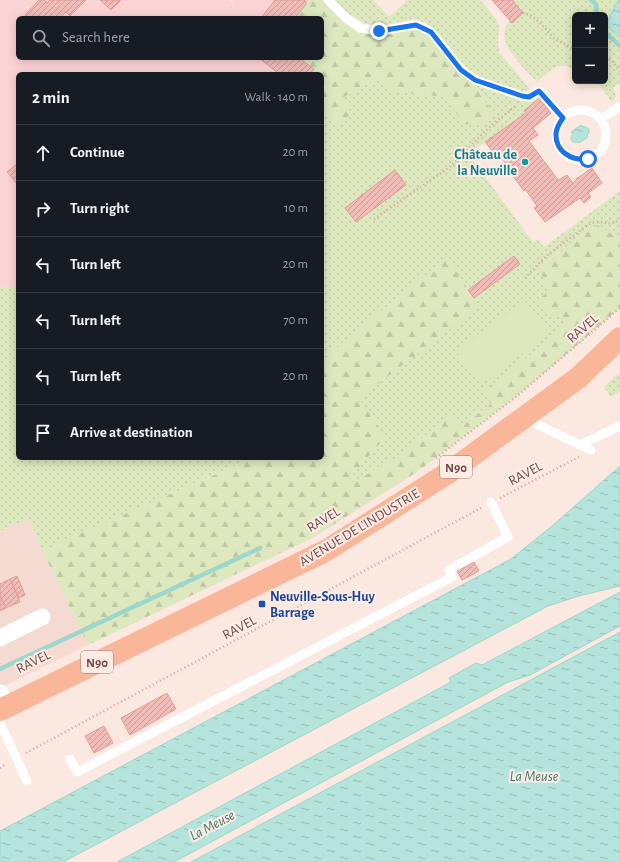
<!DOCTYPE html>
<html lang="en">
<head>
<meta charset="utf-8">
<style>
	:root { --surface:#171b24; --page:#242831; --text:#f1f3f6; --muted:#9ea1a6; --line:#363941 }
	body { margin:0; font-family:"Alegreya Sans",sans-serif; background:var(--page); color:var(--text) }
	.controls { position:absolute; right:12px; top:12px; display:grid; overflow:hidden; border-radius:6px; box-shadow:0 2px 10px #0003 }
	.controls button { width:36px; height:36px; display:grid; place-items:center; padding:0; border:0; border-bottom:1px solid var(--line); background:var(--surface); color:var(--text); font:20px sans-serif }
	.stop { position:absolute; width:12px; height:12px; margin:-9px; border:3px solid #1a73e8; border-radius:50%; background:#fff }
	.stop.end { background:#1a73e8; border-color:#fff; box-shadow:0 1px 4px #0008 }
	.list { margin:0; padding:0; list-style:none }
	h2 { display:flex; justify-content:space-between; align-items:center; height:52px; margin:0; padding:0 16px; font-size:17px }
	h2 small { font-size:13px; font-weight:400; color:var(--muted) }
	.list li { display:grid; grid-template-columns:26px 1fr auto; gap:12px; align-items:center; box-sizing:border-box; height:56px; padding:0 16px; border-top:1px solid var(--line) }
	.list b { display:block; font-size:15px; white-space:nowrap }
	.list em { font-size:13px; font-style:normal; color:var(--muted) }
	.icon { flex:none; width:22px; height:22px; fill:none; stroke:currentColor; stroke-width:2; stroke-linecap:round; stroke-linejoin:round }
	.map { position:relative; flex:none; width:620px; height:862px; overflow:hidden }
	.search { position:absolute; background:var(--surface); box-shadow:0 2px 10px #0003; left:16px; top:16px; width:308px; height:44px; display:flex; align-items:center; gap:10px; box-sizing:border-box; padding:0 14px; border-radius:6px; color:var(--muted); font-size:15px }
	.panel { position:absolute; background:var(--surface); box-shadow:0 2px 10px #0003; left:16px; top:72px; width:308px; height:388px; border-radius:6px }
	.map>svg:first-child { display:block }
	.residential { fill:#f5dad1 }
	.commercial { fill:#fcd3d4 }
	.grass { fill:url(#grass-dots) }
	.forest { fill:url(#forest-firs) }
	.garden { fill:#dde8bf }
	.water { fill:url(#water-ripples); stroke:#9cd6cc }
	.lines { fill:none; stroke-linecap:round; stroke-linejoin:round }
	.stream { stroke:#9cd6cc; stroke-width:4.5 }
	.building { fill:url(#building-hatch); stroke:#e29d99 }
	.path { stroke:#d49f9c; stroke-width:2.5; stroke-dasharray:1 3; stroke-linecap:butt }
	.service { stroke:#fff; stroke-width:9 }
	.minor { stroke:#fff; stroke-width:17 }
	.primary { stroke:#fab699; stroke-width:22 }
	.route { stroke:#1a73e8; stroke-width:5 }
	.culture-dot { fill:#0f9aa8; stroke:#ffede5; stroke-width:1.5 }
	.transit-dot { fill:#1a4fb4; stroke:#ffede5; stroke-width:1.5 }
	.labels { text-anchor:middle; stroke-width:4; stroke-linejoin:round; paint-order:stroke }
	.shield { fill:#ffede5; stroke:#9c7a77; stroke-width:1 }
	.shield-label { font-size:13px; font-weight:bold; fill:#714948 }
	.culture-label { font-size:14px; font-weight:bold; fill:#0d838f; stroke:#ffede5; text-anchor:end }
	.street-label { font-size:14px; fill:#714948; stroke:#ffede5 }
	.transit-label { font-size:14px; font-weight:bold; fill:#164399; stroke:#ffede5; text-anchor:start }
	.water-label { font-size:15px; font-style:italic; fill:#3c776e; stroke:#ffede5 }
</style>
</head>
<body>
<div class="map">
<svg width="620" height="862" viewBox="0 0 620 862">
	<defs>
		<pattern id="grass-dots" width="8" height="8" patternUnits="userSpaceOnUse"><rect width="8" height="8" fill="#dde8bf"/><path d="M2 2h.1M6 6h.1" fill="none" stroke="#c1c8a6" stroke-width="1.8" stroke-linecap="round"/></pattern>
		<pattern id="forest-firs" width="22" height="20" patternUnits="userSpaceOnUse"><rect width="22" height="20" fill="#dde8bf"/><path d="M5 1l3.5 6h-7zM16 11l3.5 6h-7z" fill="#c1c8a6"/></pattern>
		<pattern id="water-ripples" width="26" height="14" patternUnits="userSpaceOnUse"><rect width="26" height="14" fill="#b5e4dc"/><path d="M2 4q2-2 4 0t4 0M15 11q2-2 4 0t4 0" fill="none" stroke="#98bbb4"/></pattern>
		<pattern id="building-hatch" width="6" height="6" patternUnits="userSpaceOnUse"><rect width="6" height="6" fill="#f0bcb8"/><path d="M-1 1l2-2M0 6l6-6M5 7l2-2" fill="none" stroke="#c79b98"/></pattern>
	</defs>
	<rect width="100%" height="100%" fill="#fbe8e0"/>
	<!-- residential -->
	<polygon class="residential" points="29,518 42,550 88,645 0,688 0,531"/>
	<!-- commercial -->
	<polygon class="commercial" points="0,0 228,0 231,2 234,0 310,0 295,18 18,18 18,58 299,58 314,69 310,74 18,74 18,288 0,287"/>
	<!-- grass -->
	<g class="grass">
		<polygon points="334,0 374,0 389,17 408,0 480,0 497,20 499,27 498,41 499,52 530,89 526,92 515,92 472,73 461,63 434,29 425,23 413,19 380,26 366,24 349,14"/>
		<path d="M512 0H618L606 25 620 38V83L613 88C616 94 617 97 612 102L596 81H605V15H575V70L574 71C561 57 547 73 537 82 525 69 497 45 506 26 507 24 509 23 510 21L512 23 523 13Z"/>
		<polygon points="378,77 390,90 405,93 445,97 478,91 475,83 525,102 532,102 537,99 538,100 526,113 468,154 533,242 538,239 544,247 620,191 620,239 597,225 548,260 540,269 569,319 553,338 484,391 492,403 460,428 450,417 399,456 340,490 359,398 479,307 447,258 322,359 322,110 340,125 344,97"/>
		<polygon points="0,287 18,288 18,458 253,458 42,550 29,518 0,531"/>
		<polygon points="620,372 620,392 611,397 604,387"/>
	</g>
	<!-- forest -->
	<g class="forest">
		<polygon points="310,0 322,0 341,18 369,34 386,35 407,30 418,29 429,35 458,72 475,83 478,91 495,115 481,126 464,124 445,97 405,93 390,90 378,77 344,97 351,113 340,125 322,110 322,92 326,87 322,83 322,74 310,74 313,69 299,58 322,58 322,18 295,18"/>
		<polygon points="597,225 620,239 620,308 517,396 417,472 314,537 88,645 42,550 253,458 322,458 322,359 447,258 480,307 359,398 385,437 341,489 399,456 450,417 460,428 492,403 484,391 553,338 569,319 546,316 540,298 548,292 540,269 548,260"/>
	</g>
	<!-- garden -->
	<polygon class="garden" points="524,300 549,334 481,385 456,351"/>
	<!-- water -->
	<g class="water">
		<polygon points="618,0 620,0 620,38 606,25"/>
		<path d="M581 125V126L586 127 589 129V133L587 135 588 137 579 143 578 142H573C570 139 571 137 573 134L571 132Z"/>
		<polygon points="620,466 620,586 579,596 548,606 63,862 0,862 0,831 511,559 552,526"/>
		<polygon points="620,592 620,626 530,675 508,682 174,862 117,862 451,682 449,678 476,663 482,665"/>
		<polygon points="620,632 620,862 191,862"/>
	</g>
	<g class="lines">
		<!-- stream -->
		<g class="stream">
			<polyline points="591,0 596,4 597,15"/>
			<polyline points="605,32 620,46"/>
			<polyline points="0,669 260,548"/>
		</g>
	</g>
	<!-- building -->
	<g class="building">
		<polygon points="39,0 44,0 47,3 50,0 86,0 70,16 66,12 61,17 62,18 29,18 25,15"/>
		<polygon points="100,0 121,0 111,10"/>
		<polygon points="275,0 304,0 307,3 295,18 261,18"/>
		<polygon points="492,0 512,0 523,13 512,23"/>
		<polygon points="259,58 299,58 314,69 310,74 279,74"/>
		<polygon points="539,98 551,113 533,128 538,135 529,141 558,180 567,175 573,183 576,180 576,179 592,168 602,183 588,193 591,197 584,203 580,198 545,222 534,208 537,206 526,190 524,191 509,171 510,170 499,154 496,156 485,142 526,113 524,111"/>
		<polygon points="18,163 18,185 7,172"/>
		<polygon points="395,170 406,185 356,222 345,208"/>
		<polygon points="514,256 520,264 474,298 468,290"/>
		<polygon points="474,562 479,571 462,580 457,571"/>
		<polygon points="17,576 25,595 19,598 10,579"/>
		<polygon points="10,579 20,602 6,608 0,595 0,584"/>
		<polygon points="0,595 6,608 0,611"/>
		<polygon points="167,693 176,709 130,735 121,718"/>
		<polygon points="104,726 113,743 94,753 85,736"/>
	</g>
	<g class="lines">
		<!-- path -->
		<g class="path">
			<polyline points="523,13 532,16 542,25 554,38 575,50"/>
			<polyline points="605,58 611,60 620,71"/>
			<polyline points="374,219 451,166 464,153 481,135 499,119 516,106"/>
			<path d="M525 278 545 257 589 224C591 224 593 222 596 222 606 221 609 227 620 219"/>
			<polyline points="436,458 517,396 620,308"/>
			<polyline points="500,498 579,457"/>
			<polyline points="26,753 481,508"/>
			<polyline points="0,768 6,764"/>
		</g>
		<!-- service -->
		<g class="service">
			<polyline points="328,0 346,18 360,28 379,31 417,25 431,32 461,69 475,80 522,96 529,97 539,91 563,118"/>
			<circle cx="581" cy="135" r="25"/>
			<polyline points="601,119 620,106"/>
			<polyline points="524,418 580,445 620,426"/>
			<polyline points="580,445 591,450"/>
			<polyline points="0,723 27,781"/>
			<polyline points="70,759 77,772 452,577 449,570 508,537 491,502"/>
		</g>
		<!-- minor -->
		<g class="minor">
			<polyline points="0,638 42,617"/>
			<polyline points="0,693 7,706"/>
		</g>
		<!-- primary -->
		<polyline class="primary" points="0,710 327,550 448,473 578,378 620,338"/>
	</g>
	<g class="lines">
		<!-- route -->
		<path class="route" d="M379 31 416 25 431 32 461 70 475 80 522 96 529 97 539 91 563 118C560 122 557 127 556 133 555 152 572 161 588 159"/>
	</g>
	<!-- markers -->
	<circle class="culture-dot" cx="525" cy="162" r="4"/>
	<rect class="transit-dot" x="258" y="600" width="8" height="8" rx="2"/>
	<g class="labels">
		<!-- shield labels -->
		<g class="shield">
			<rect x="440" y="456" width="32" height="22" rx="3"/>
			<rect x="81" y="651" width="32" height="22" rx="3"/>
		</g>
		<g class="shield-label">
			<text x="456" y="472">N90</text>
			<text x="97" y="667">N90</text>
		</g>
		<!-- culture labels -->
		<g class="culture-label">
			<text x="517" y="159">Château de<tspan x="517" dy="16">la Neuville</tspan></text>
		</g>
		<!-- street labels -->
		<g class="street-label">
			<text transform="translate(582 328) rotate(-41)" y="5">RAVEL</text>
			<text transform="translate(525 473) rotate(-28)" y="5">RAVEL</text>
			<text transform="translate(323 519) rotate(-31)" y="5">RAVEL</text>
			<text transform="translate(359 527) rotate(-31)" y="5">AVENUE DE L'INDUSTRIE</text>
			<text transform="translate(239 627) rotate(-28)" y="5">RAVEL</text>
			<text transform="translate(33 661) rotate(-26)" y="5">RAVEL</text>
		</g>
		<!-- transit labels -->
		<g class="transit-label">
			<text x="270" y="601">Neuville-Sous-Huy<tspan x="270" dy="16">Barrage</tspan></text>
		</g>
		<!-- water labels -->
		<g class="water-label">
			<text x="534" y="781">La Meuse</text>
			<text transform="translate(212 825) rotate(-28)" y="5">La Meuse</text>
		</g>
	</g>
</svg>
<div class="controls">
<button>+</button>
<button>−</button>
</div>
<div class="stop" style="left:588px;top:159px"></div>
<div class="stop end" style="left:379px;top:31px"></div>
<div class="search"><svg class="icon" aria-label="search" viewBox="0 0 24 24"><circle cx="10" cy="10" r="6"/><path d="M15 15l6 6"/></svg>Search here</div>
<section class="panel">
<h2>2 min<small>Walk · 140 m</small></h2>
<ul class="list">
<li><svg class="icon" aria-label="ahead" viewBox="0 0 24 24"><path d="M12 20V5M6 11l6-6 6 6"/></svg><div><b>Continue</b></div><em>20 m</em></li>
<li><svg class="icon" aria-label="right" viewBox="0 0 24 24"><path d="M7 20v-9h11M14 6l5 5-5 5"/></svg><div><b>Turn right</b></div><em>10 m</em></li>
<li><svg class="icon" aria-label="left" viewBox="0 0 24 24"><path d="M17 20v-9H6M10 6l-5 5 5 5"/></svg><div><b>Turn left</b></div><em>20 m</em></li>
<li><svg class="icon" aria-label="left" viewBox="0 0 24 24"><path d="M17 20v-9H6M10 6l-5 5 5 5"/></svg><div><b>Turn left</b></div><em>70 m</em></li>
<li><svg class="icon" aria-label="left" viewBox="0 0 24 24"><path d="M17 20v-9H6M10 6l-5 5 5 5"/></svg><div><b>Turn left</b></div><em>20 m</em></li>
<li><svg class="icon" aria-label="arrive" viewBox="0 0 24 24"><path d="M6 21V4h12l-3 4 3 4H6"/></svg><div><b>Arrive at destination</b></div></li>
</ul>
</section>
</div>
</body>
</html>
